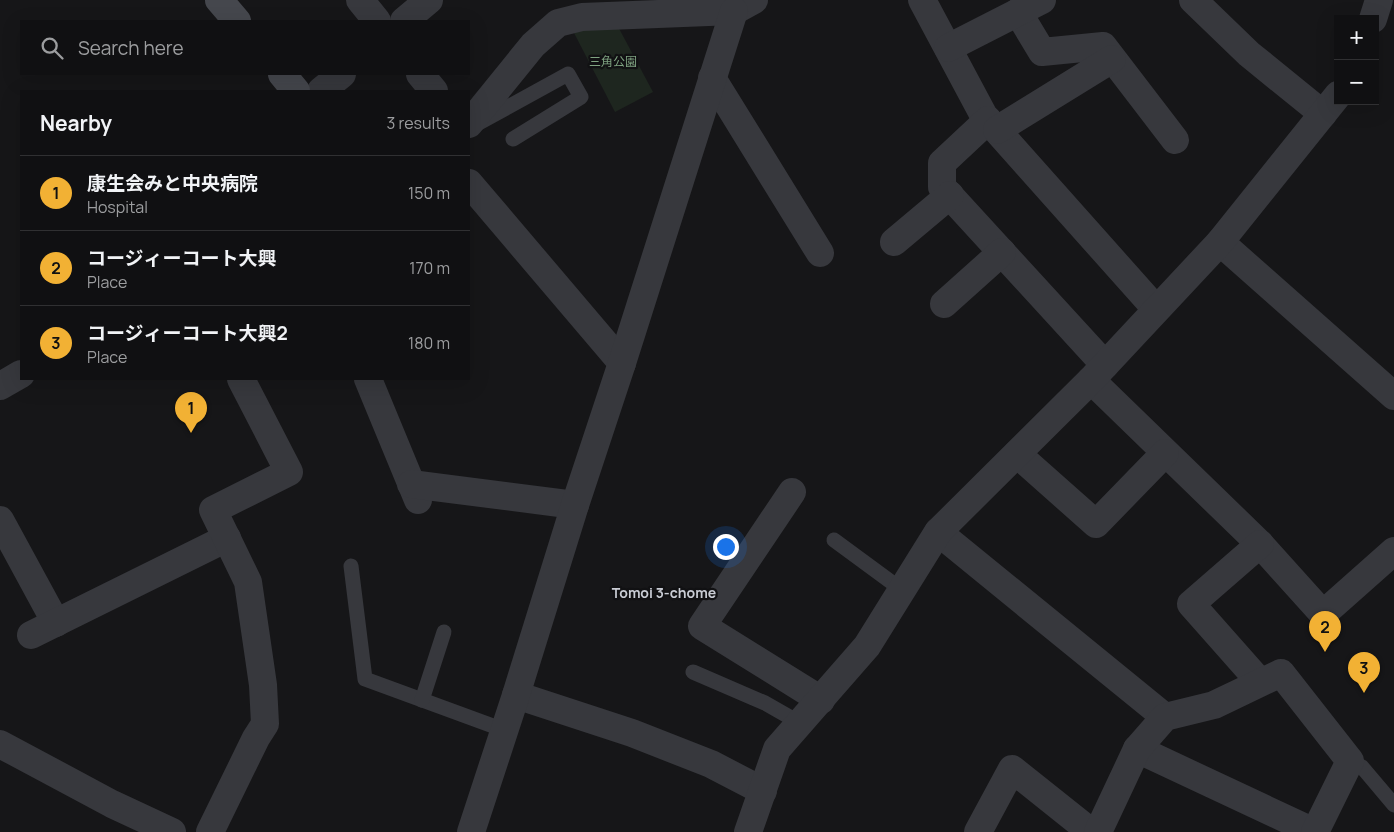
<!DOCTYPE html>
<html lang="en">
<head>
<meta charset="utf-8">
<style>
	:root { --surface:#101012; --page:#19191b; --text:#f1f3f6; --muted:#9c9d9f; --line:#303032; --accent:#f2b134 }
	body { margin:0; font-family:Manrope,"Noto Sans JP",sans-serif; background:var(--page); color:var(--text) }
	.controls { position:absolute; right:15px; top:15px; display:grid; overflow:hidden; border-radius:0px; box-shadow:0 5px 20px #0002 }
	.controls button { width:45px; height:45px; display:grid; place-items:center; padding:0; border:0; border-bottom:1px solid var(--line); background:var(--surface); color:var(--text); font:25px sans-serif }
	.you { position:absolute; left:725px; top:546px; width:18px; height:18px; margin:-12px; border:4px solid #fff; border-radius:50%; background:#1a73e8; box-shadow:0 0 0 8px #1a73e833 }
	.badge { display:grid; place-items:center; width:32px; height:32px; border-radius:50%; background:var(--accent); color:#111; font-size:16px; font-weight:700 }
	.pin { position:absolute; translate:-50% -41px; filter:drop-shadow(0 1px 2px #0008) }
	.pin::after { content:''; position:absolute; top:26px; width:18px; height:15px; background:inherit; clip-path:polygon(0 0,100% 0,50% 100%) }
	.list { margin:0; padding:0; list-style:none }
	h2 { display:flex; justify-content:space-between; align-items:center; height:65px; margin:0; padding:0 20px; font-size:21px }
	h2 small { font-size:16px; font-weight:400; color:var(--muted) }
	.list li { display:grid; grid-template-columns:32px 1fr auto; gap:15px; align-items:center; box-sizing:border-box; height:75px; padding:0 20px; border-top:1px solid var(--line) }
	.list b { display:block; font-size:19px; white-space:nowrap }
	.list p { margin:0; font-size:16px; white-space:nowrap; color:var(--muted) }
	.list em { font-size:16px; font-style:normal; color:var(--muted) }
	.icon { flex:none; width:28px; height:28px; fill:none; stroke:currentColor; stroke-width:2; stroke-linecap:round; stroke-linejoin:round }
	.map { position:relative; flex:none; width:1394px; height:832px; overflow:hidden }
	.search { position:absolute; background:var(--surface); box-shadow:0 5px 20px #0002; left:20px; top:20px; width:450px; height:55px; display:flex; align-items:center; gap:12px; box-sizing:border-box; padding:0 18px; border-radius:0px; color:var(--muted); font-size:19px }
	.panel { position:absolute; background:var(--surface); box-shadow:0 5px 20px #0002; left:20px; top:90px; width:450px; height:290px; border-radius:0px }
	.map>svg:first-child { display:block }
	.green { fill:#1e261f }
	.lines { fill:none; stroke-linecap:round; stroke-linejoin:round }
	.lane { stroke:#37383d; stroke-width:15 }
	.street { stroke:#37383d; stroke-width:28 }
	.secondary { stroke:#45474d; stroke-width:28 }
	.labels { text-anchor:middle; stroke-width:4.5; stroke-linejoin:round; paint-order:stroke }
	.park-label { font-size:12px; fill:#7fa381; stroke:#111113 }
	.neighbourhood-label { font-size:14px; font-weight:bold; fill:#c9ccd4; stroke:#111113 }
</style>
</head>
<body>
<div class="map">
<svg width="1394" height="832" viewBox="0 0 1394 832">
	<rect width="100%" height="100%" fill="#161618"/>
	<!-- green -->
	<polygon class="green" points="615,21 653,92 615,112 573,31"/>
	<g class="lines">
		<!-- lane -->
		<g class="lane">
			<polyline points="477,124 568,74 581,97 513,139"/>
			<polyline points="834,540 902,590"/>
			<polyline points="351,566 365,679 504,730"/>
			<polyline points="693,672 765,703 800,723"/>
			<polyline points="422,700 444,632"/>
			<polyline points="1350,761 1362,767 1394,805"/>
		</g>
		<!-- street -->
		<g class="street">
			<polyline points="360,0 377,21"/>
			<polyline points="922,0 984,116 1156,309"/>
			<polyline points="1193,0 1249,54 1323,114"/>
			<polyline points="1018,12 1042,52 1103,46 1175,140"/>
			<polyline points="1373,19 1379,0"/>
			<polyline points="404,21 429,0"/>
			<polyline points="948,48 1042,0"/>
			<polyline points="420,74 434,91"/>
			<polyline points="712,78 820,253"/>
			<polyline points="321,91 342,74"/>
			<polyline points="988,120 942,163 942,187 1105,365"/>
			<polyline points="469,124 533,45 558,23 582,17 734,11 754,0"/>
			<polyline points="997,130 1112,59"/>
			<polyline points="469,183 622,363"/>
			<polyline points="894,242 950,195"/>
			<polyline points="1220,242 1394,396"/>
			<polyline points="944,304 1002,252"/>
			<polyline points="368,379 418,500"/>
			<polyline points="1091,380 1260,544 1323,614 1394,551"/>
			<polyline points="0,386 21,374"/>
			<polyline points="1017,454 1096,524 1165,453"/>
			<polyline points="411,484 575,505"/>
			<polyline points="792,492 702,626 821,700"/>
			<polyline points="0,520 56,623"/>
			<polyline points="938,532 1165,717"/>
			<polyline points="31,635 227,538"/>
			<polyline points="1260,682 1191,604 1260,544"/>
			<polyline points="516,695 632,733 711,764 763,791"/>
			<polyline points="0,744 112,804 172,832"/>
			<polyline points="1137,749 1314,832"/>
			<polyline points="210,832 256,738 265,724 263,685 248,582 213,510 289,472 241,379"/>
			<polyline points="471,832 516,695 575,505 622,363 734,11"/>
			<polyline points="748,832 777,749 867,646 938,532 1091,380 1220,242 1338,95"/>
			<polyline points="978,832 1012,769 1091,832"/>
			<polyline points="1098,832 1137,749 1165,717 1214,705 1281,673 1350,761 1315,832"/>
		</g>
		<!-- secondary -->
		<g class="secondary">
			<polyline points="219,0 237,21"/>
			<polyline points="282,74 296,91"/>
		</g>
	</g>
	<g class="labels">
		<!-- park labels -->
		<g class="park-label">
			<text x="613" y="66">三角公園</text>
		</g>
		<!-- neighbourhood labels -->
		<g class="neighbourhood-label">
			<text x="664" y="598">Tomoi 3-chome</text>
		</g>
	</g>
</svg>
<div class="controls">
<button>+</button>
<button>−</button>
</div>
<div class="you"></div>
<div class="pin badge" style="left:191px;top:433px">1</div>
<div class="pin badge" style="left:1325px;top:652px">2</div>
<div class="pin badge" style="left:1364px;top:693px">3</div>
<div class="search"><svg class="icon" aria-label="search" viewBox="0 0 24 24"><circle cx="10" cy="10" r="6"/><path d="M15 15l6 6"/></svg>Search here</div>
<section class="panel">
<h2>Nearby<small>3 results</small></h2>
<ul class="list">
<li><span class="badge">1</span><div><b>康生会みと中央病院</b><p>Hospital</p></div><em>150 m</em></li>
<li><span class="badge">2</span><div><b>コージィーコート大興</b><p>Place</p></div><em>170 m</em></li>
<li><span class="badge">3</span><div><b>コージィーコート大興2</b><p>Place</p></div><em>180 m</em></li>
</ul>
</section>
</div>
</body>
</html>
